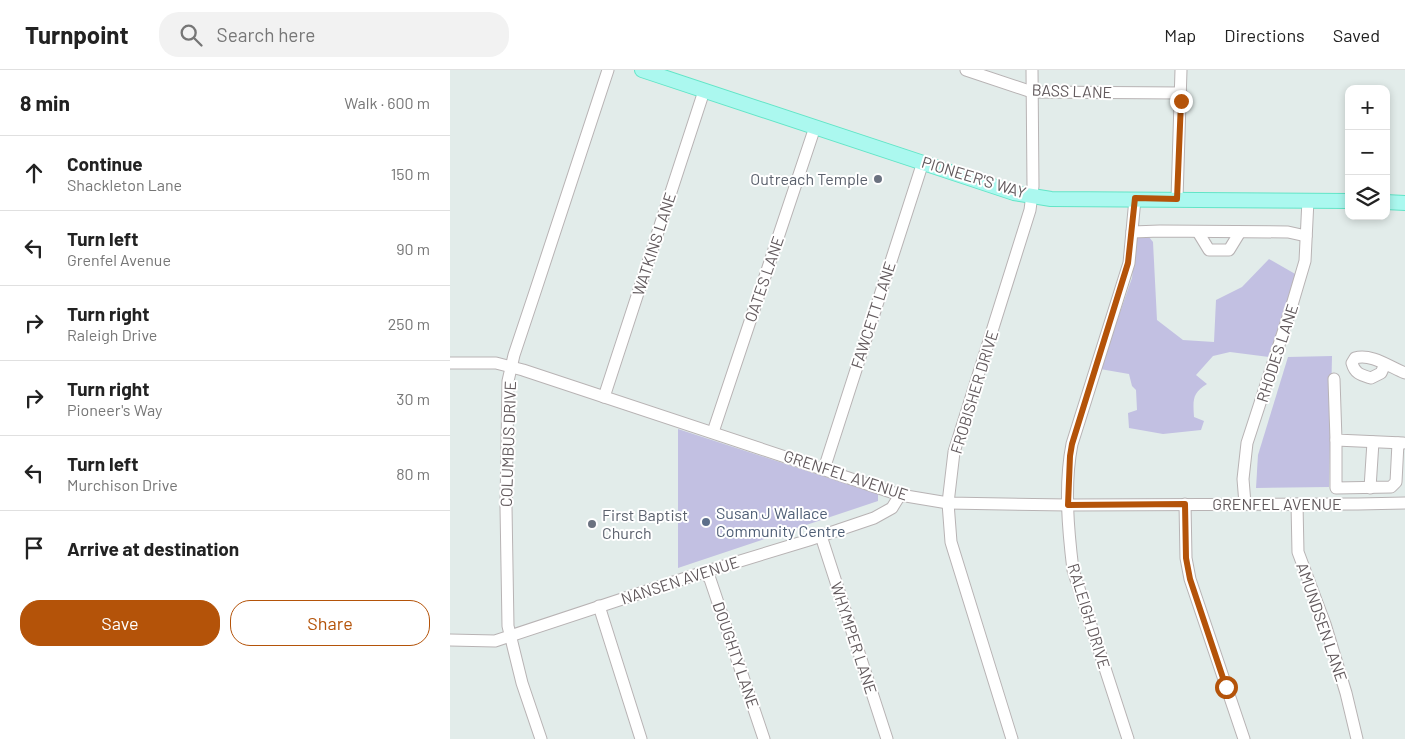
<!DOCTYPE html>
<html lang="en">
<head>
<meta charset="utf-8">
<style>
	:root { --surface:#fff; --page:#f2f2f2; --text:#222; --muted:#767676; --line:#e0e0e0; --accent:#b45309 }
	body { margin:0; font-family:Barlow,sans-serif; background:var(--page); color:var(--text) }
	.controls { position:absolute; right:15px; top:15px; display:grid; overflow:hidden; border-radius:10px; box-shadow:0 2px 8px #0003 }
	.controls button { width:45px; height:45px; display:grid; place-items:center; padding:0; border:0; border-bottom:1px solid var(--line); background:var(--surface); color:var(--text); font:25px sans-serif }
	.stop { position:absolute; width:15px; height:15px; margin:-11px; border:4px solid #b45309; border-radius:50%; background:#fff }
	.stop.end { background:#b45309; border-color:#fff; box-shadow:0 1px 5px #0008 }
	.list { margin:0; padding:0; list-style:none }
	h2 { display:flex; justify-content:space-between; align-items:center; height:65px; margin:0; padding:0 20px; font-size:21px }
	h2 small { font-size:16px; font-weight:400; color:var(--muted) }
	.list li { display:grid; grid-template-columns:32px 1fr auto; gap:15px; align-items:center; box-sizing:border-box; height:75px; padding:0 20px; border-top:1px solid var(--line) }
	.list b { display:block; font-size:19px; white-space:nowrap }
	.list p { margin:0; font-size:16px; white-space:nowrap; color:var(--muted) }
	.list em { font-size:16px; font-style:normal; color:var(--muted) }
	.actions { display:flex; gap:10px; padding:15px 20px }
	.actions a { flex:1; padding:11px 0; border:1px solid var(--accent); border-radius:20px; text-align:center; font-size:18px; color:var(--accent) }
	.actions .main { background:var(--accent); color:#fff }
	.icon { flex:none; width:28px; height:28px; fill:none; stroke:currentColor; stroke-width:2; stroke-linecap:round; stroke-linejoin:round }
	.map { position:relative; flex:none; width:955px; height:669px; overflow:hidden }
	header { display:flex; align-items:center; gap:30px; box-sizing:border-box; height:70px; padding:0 25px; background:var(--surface); border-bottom:1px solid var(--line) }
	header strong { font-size:24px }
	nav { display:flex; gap:28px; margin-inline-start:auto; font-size:18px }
	.search { width:350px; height:45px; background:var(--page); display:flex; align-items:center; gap:12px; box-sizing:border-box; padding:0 18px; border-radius:20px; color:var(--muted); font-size:19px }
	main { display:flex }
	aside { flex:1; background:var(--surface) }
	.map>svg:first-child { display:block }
	.green { fill:#c2c0e2 }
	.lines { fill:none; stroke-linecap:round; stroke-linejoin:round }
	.minor-casing { stroke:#b8b3b4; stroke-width:13 }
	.major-casing { stroke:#62e5c7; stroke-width:16 }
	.minor { stroke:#fff; stroke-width:11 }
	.major { stroke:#abf8ef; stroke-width:14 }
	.route { stroke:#b45309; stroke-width:6 }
	.worship-dot { fill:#6b7280; stroke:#fff; stroke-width:2 }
	.service-dot { fill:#5c6f8a; stroke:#fff; stroke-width:2 }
	.labels { text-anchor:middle; stroke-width:4; stroke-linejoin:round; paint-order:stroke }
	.street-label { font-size:16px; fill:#625a5d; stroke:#fff }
	.worship-label { font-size:16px; fill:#5b616d; stroke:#fff; text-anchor:end }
	.service-label { font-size:16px; fill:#4e5e75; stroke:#fff; text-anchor:start }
</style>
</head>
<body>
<header>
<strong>Turnpoint</strong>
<div class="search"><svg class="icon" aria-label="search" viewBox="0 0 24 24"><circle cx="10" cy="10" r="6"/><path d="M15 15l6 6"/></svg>Search here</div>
<nav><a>Map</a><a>Directions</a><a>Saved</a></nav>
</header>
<main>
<aside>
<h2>8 min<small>Walk · 600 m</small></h2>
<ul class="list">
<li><svg class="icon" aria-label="ahead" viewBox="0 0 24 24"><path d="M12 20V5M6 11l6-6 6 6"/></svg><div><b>Continue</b><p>Shackleton Lane</p></div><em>150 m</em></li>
<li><svg class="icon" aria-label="left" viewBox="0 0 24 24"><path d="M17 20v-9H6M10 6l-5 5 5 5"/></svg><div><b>Turn left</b><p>Grenfel Avenue</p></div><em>90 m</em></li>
<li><svg class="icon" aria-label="right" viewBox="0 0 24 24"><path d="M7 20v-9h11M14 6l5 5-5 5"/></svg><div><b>Turn right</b><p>Raleigh Drive</p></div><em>250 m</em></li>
<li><svg class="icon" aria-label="right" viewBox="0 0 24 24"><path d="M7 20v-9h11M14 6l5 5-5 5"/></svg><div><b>Turn right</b><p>Pioneer's Way</p></div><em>30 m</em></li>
<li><svg class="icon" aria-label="left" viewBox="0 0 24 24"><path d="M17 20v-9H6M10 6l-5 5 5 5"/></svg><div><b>Turn left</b><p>Murchison Drive</p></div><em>80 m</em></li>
<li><svg class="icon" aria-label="arrive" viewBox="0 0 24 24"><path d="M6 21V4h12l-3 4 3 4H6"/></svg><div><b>Arrive at destination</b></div></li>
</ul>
<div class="actions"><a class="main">Save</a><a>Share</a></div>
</aside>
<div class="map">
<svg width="955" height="669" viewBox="0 0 955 669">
	<rect width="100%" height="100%" fill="#e2ecea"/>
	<!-- green -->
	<g class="green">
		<path d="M699 167 703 172 707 250 733 270 764 272 766 230 792 217 819 189 847 205 819 287 780 282 763 286 746 305 757 314C742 323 743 330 744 347L754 351 751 360 713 364 679 358 678 343 687 340 686 320 682 316 679 304 650 299 682 208 686 168Z"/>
		<polygon points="882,286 879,417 806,418 808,385 838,287"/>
		<polygon points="228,359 428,424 428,431 228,498"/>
	</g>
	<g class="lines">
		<defs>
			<g id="minor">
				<polyline points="516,0 582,22 731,23"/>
				<polyline points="727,129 731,0"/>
				<polyline points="682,162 710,161 838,162 856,166"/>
				<polyline points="748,162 759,180 779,180 790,162"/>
				<polyline points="0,293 46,293 73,300 450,425 498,433 618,435 908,434 955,433"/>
				<path d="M935 294 931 303 921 308C911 305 905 304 902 293L905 288C921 283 940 297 955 303"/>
				<polyline points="884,309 886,370 953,373"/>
				<polyline points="154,327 254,21"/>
				<polyline points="263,362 365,57"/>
				<polyline points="886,370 886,418 941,417 946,412 948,373"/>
				<polyline points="374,399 473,92"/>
				<polyline points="920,418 923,372"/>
				<polyline points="735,434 736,488 740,509 794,669"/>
				<polyline points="795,434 793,409 797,373 842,235 855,191 858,130"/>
				<polyline points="847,434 848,482 875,554 896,623 907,669"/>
				<polyline points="371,466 437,669"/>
				<polyline points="254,502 260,509 314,669"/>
				<polyline points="149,536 191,669"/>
				<polyline points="0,570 45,571 254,502 359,470 424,448 442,438 450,425"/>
				<polyline points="91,669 72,613 58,556 56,437 58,311 64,285 85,222 158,0"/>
				<polyline points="562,669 501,472 498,433 504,382 580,140 583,116 582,0"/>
				<path d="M678 669 623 500C618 459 614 415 622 374L679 193 685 129"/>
			</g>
			<g id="major">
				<polyline points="192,0 564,123 601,129 899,131"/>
				<polyline points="936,132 955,133"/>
			</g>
		</defs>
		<!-- minor casing -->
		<use href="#minor" class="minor-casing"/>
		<!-- major casing -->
		<use href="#major" class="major-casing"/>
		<!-- minor -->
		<use href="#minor" class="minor"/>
		<!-- major -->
		<use href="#major" class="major"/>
	</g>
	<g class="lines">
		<!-- route -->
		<polyline class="route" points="731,31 727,129 685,128 678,193 622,374 620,386 618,435 735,434 736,488 740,509 776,617"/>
	</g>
	<!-- markers -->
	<g class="worship-dot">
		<circle cx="428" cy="109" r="5"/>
		<circle cx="142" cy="454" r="5"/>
	</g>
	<circle class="service-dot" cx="256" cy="452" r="5"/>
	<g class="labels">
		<!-- street labels -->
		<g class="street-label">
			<text transform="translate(622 21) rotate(2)" y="6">BASS LANE</text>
			<text transform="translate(524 107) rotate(17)" y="6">PIONEER'S WAY</text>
			<text transform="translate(204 174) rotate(-72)" y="6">WATKINS LANE</text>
			<text transform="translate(314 209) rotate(-71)" y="6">OATES LANE</text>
			<text transform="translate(423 245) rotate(-72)" y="6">FAWCETT LANE</text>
			<text transform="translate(827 283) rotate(-72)" y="6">RHODES LANE</text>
			<text transform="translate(524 322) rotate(-73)" y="6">FROBISHER DRIVE</text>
			<text transform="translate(58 374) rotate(-88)" y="6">COLUMBUS DRIVE</text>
			<text transform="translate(396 405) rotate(18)" y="6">GRENFEL AVENUE</text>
			<text x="827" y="440">GRENFEL AVENUE</text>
			<text transform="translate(230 510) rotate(-18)" y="6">NANSEN AVENUE</text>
			<text transform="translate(639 546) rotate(73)" y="6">RALEIGH DRIVE</text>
			<text transform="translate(872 552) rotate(71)" y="6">AMUNDSEN LANE</text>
			<text transform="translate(404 568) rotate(72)" y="6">WHYMPER LANE</text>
			<text transform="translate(286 585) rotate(71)" y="6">DOUGHTY LANE</text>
		</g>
		<!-- worship labels -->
		<g class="worship-label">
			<text x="418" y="115">Outreach Temple</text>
			<text x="152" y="451" text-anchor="start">First Baptist<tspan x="152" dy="18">Church</tspan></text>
		</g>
		<!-- service labels -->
		<g class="service-label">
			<text x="266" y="449">Susan J Wallace<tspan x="266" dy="18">Community Centre</tspan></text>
		</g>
	</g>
</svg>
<div class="controls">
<button>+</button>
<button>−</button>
<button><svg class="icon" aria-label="layers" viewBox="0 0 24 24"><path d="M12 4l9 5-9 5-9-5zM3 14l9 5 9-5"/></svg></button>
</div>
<div class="stop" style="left:776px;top:617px"></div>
<div class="stop end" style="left:731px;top:31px"></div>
</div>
</main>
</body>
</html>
